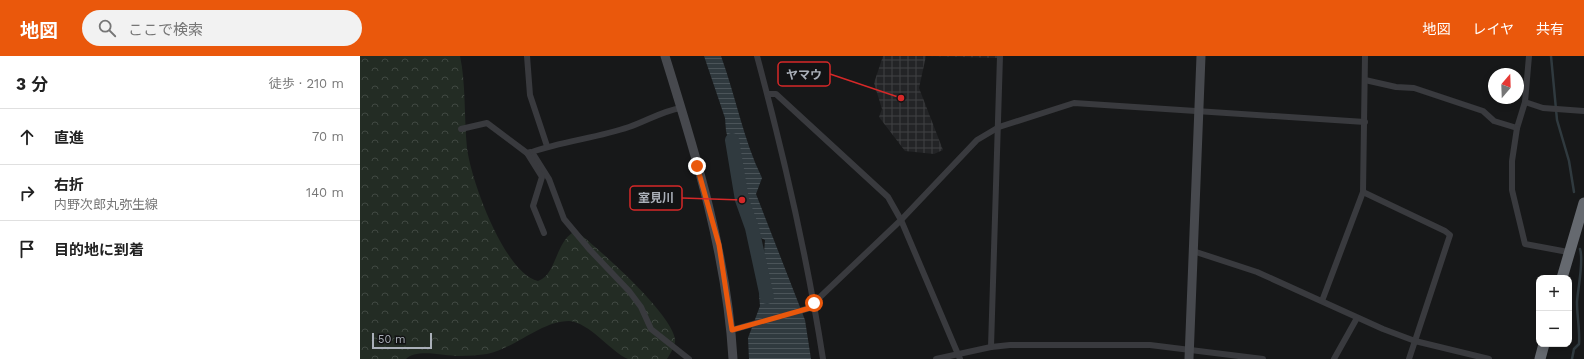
<!DOCTYPE html>
<html lang="ja">
<head>
<meta charset="utf-8">
<style>
	:root { --surface:#fff; --page:#f2f2f2; --text:#222; --muted:#767676; --line:#e0e0e0; --accent:#ea580c }
	body { margin:0; font-family:"Work Sans","Noto Sans JP",sans-serif; background:var(--page); color:var(--text) }
	.controls { position:absolute; right:12px; bottom:12px; display:grid; overflow:hidden; border-radius:8px; box-shadow:0 2px 6px #0003 }
	.controls button { width:36px; height:36px; display:grid; place-items:center; padding:0; border:0; border-bottom:1px solid var(--line); background:var(--surface); color:var(--text); font:20px sans-serif }
	.compass { position:absolute; left:1128px; top:12px; width:36px; height:36px; border-radius:50%; background:var(--surface); box-shadow:0 2px 6px #0003; rotate:19deg }
	.scale { position:absolute; left:12px; bottom:10px; width:60px; box-sizing:border-box; padding-left:4px; border:2px solid #aab0b9; border-top:0; font-size:11px; line-height:14px; white-space:nowrap; color:#aab0b9; -webkit-text-stroke:3px #121314; paint-order:stroke }
	.stop { position:absolute; width:12px; height:12px; margin:-9px; border:3px solid #ea580c; border-radius:50%; background:#fff }
	.stop.end { background:#ea580c; border-color:#fff; box-shadow:0 1px 4px #0008 }
	.list { margin:0; padding:0; list-style:none }
	h2 { display:flex; justify-content:space-between; align-items:center; height:52px; margin:0; padding:0 16px; font-size:17px }
	h2 small { font-size:13px; font-weight:400; color:var(--muted) }
	.list li { display:grid; grid-template-columns:26px 1fr auto; gap:12px; align-items:center; box-sizing:border-box; height:56px; padding:0 16px; border-top:1px solid var(--line) }
	.list b { display:block; font-size:15px; white-space:nowrap }
	.list p { margin:0; font-size:13px; white-space:nowrap; color:var(--muted) }
	.list em { font-size:13px; font-style:normal; color:var(--muted) }
	.icon { flex:none; width:22px; height:22px; fill:none; stroke:currentColor; stroke-width:2; stroke-linecap:round; stroke-linejoin:round }
	.map { position:relative; flex:none; width:1224px; height:303px; overflow:hidden }
	header { display:flex; align-items:center; gap:24px; box-sizing:border-box; height:56px; padding:0 20px; background:var(--accent); color:#fff }
	header strong { font-size:19px }
	nav { display:flex; gap:22px; margin-inline-start:auto; font-size:14px }
	.search { width:280px; height:36px; background:var(--page); display:flex; align-items:center; gap:10px; box-sizing:border-box; padding:0 14px; border-radius:22px; color:var(--muted); font-size:15px }
	main { display:flex }
	aside { flex:1; background:var(--surface) }
	.map>svg:first-child { display:block }
	.industrial { fill:url(#industrial-grid) }
	.forest { fill:url(#forest-crowns) }
	.water { fill:url(#water-rules) }
	.lines { fill:none; stroke-linecap:round; stroke-linejoin:round }
	.stream { stroke:#303a3f; stroke-width:2.5 }
	.river { stroke:#303a3f; stroke-width:14 }
	.street { stroke:#393a3e; stroke-width:6 }
	.secondary { stroke:#47494e; stroke-width:9 }
	.highway { stroke:#65696f; stroke-width:11 }
	.route { stroke:#ea580c; stroke-width:5 }
	.leader { fill:none; stroke:#d62828; stroke-width:1.5 }
	.callout-dot { fill:#d62828; stroke:#121314; stroke-width:1.5 }
	.callout { fill:#121314; stroke:#d62828; stroke-width:1.5 }
	.callout-label { font-size:12px; text-anchor:middle; font-weight:bold; fill:#aab0b9 }
</style>
</head>
<body>
<header>
<strong>地図</strong>
<div class="search"><svg class="icon" aria-label="search" viewBox="0 0 24 24"><circle cx="10" cy="10" r="6"/><path d="M15 15l6 6"/></svg>ここで検索</div>
<nav><a>地図</a><a>レイヤ</a><a>共有</a></nav>
</header>
<main>
<aside>
<h2>3 分<small>徒歩 · 210 m</small></h2>
<ul class="list">
<li><svg class="icon" aria-label="ahead" viewBox="0 0 24 24"><path d="M12 20V5M6 11l6-6 6 6"/></svg><div><b>直進</b></div><em>70 m</em></li>
<li><svg class="icon" aria-label="right" viewBox="0 0 24 24"><path d="M7 20v-9h11M14 6l5 5-5 5"/></svg><div><b>右折</b><p>内野次郎丸弥生線</p></div><em>140 m</em></li>
<li><svg class="icon" aria-label="arrive" viewBox="0 0 24 24"><path d="M6 21V4h12l-3 4 3 4H6"/></svg><div><b>目的地に到着</b></div></li>
</ul>
</aside>
<div class="map">
<svg width="1224" height="303" viewBox="0 0 1224 303">
	<defs>
		<pattern id="industrial-grid" width="8" height="8" patternUnits="userSpaceOnUse"><rect width="8" height="8" fill="#232426"/><path d="M0 4h8M4 0v8" fill="none" stroke="#404143"/></pattern>
		<pattern id="forest-crowns" width="20" height="18" patternUnits="userSpaceOnUse"><rect width="20" height="18" fill="#232c24"/><path d="M2 6a3 3 0 1 1 6 0M12 15a3 3 0 1 1 6 0" fill="none" stroke="#404842"/></pattern>
		<pattern id="water-rules" width="6" height="5" patternUnits="userSpaceOnUse"><rect width="6" height="5" fill="#303a3f"/><path d="M0 2.5h6" fill="none" stroke="#4b5459"/></pattern>
	</defs>
	<rect width="100%" height="100%" fill="#171819"/>
	<!-- industrial -->
	<g class="industrial">
		<polygon points="523,0 566,0 559,32 583,94 574,98 545,95 519,61 522,53 514,27"/>
		<polygon points="566,0 637,0 637,2"/>
	</g>
	<!-- forest -->
	<path class="forest" d="M0 0H100C106 27 104 63 107 92 111 124 144 217 178 225 196 219 195 189 212 177L221 179C243 197 311 257 315 283 316 289 310 298 307 303 298 303 276 303 268 303 251 296 229 266 209 265 181 265 154 293 127 298 118 299 108 300 99 300 85 300 56 292 46 303H0Z"/>
	<!-- water -->
	<path class="water" d="M344 0H361C376 41 383 83 402 122L396 138 445 264 451 303H389L388 282 400 250 399 239 405 212 403 210 405 184 401 182 386 149 384 127 379 104 373 102 366 75 365 62Z"/>
	<g class="lines">
		<!-- stream -->
		<g class="stream">
			<polyline points="1191,0 1197,64 1209,105 1214,136"/>
			<path d="M1212 303 1214 293 1219 288C1220 274 1217 260 1217 246 1218 231 1224 205 1220 193"/>
		</g>
		<!-- river -->
		<polyline class="river" points="372,84 382,144 392,172 407,241"/>
		<!-- street -->
		<g class="street">
			<polyline points="167,0 170,39 187,90"/>
			<path d="M397 0C424 100 447 200 463 303"/>
			<polyline points="1005,24 1036,31 1054,32 1123,55 1134,65 1157,72 1165,46 1183,52 1224,55"/>
			<polyline points="408,38 416,38 528,141 541,164 600,303"/>
			<polyline points="1165,46 1169,0"/>
			<path d="M321 52C302 55 287 65 269 71 237 82 203 85 172 96L189 123 204 163 230 194 269 235 281 251 291 273 329 303"/>
			<polyline points="1157,72 1152,105 1152,134 1165,188 1208,196"/>
			<polyline points="101,73 127,67 167,97 170,96"/>
			<polyline points="167,97 182,121 173,150 184,177"/>
			<polyline points="1003,136 1085,175 1090,179 1049,303"/>
			<polyline points="833,195 897,216 1023,273 1055,285 1129,303"/>
			<polyline points="962,245 1003,136 1005,0"/>
			<polyline points="372,274 450,252 459,242 541,164 617,84 639,71 714,47 1005,66"/>
			<polyline points="631,291 640,0"/>
			<polyline points="576,303 631,291 650,289 790,289 903,303"/>
			<polyline points="974,303 997,262"/>
		</g>
		<!-- secondary -->
		<g class="secondary">
			<path d="M305 0C336 99 367 199 373 303"/>
			<polyline points="829,303 841,0"/>
		</g>
		<!-- highway -->
		<g class="highway">
			<polyline points="1202,222 1224,147"/>
			<polyline points="1180,303 1184,288"/>
		</g>
	</g>
	<g class="lines">
		<!-- route -->
		<polyline class="route" points="337,110 359,189 372,274 450,252 454,247"/>
	</g>
	<!-- callouts -->
	<path class="leader" d="M541 42L470 18M382 144L322 142"/>
	<g class="callout-dot">
		<circle cx="541" cy="42" r="4"/>
		<circle cx="382" cy="144" r="4"/>
	</g>
	<g class="callout">
		<rect x="418" y="6" width="52" height="24" rx="4"/>
		<rect x="270" y="130" width="52" height="24" rx="4"/>
	</g>
	<g class="callout-label">
		<text x="444" y="23">ヤマウ</text>
		<text x="296" y="146">室見川</text>
	</g>
</svg>
<div class="controls">
<button>+</button>
<button>−</button>
</div>
<svg class="compass" viewBox="-18 -18 36 36"><path d="M0-13l5 13h-10z" fill="#e53935"/><path d="M0 13l5-13h-10z" fill="#767676"/></svg>
<div class="scale">50 m</div>
<div class="stop" style="left:454px;top:247px"></div>
<div class="stop end" style="left:337px;top:110px"></div>
</div>
</main>
</body>
</html>
